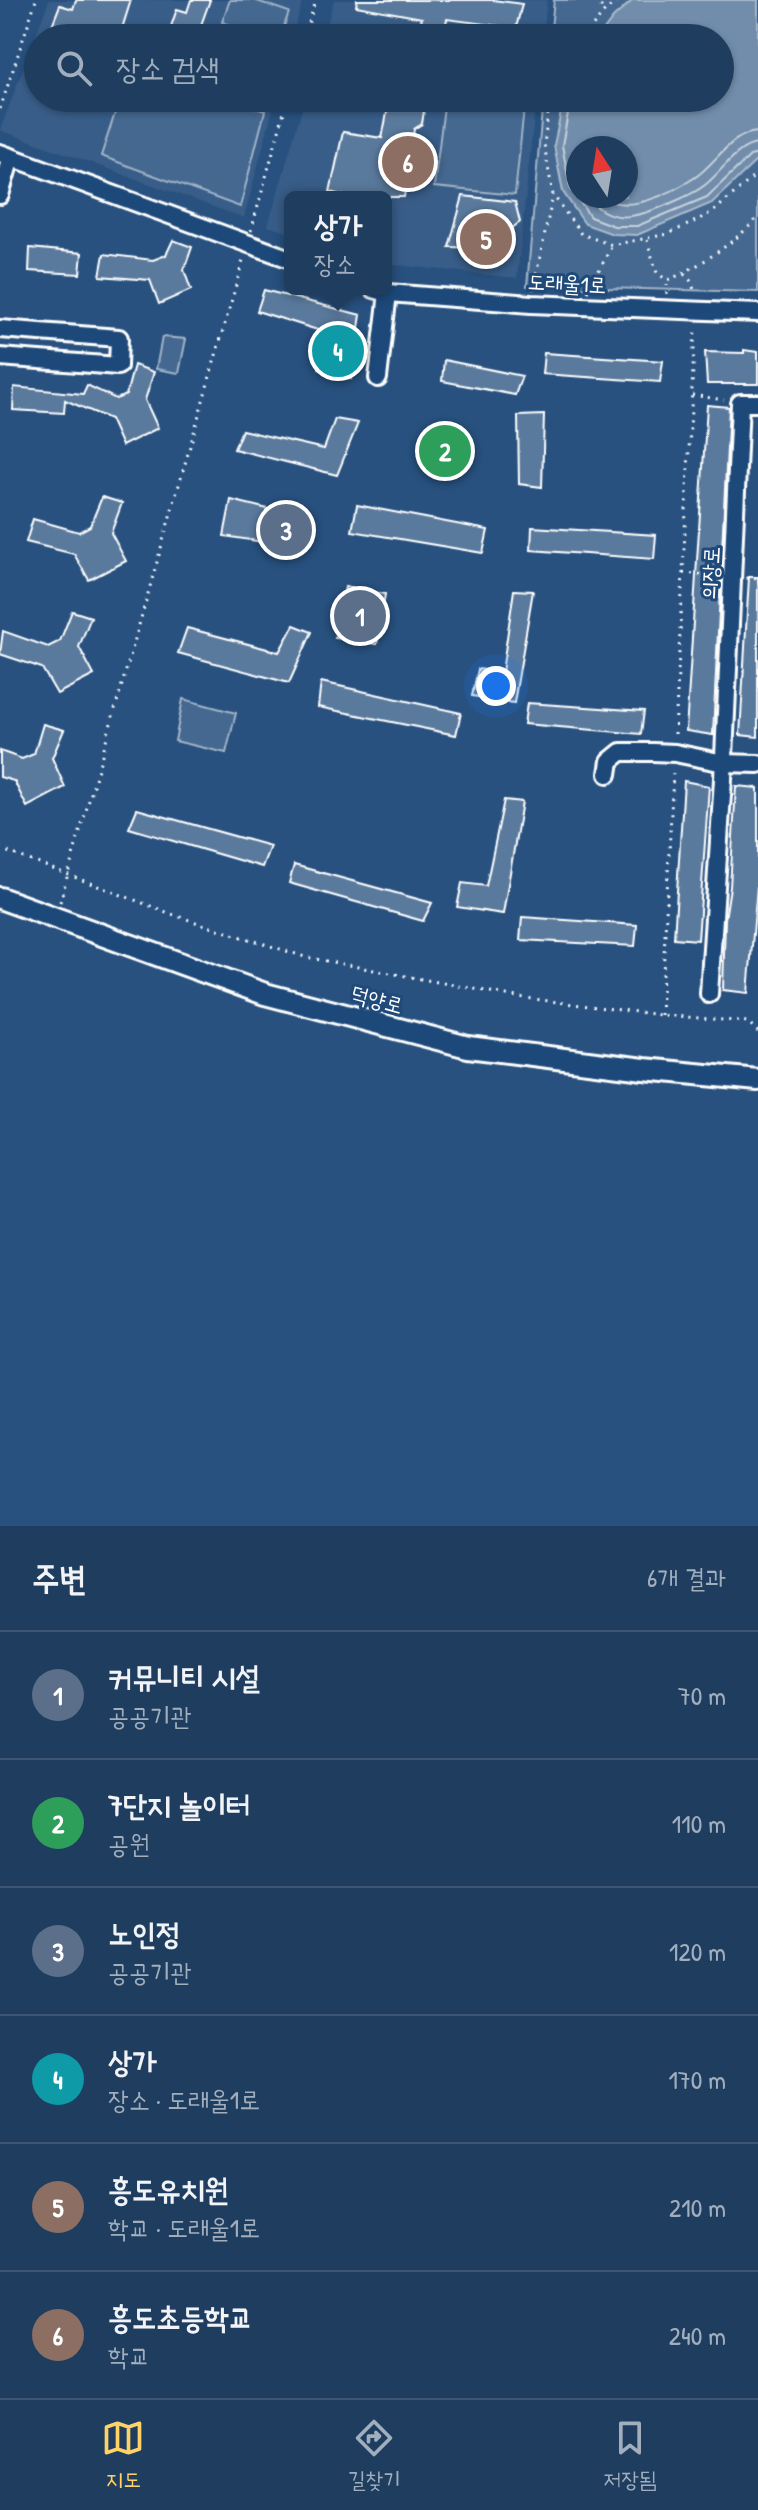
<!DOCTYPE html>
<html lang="ko">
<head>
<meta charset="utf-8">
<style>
	:root { --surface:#1e3d5f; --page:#2b4868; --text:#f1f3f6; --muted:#a1aebd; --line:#3c5674; --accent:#ffd166 }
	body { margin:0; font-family:"Patrick Hand","Poor Story",sans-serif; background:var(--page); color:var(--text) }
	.compass { position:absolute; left:566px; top:136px; width:72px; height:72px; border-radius:50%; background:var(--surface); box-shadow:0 2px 6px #0004; rotate:348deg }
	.you { position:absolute; left:496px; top:686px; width:28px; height:28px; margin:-20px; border:6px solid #fff; border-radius:50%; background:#1a73e8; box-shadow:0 0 0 12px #1a73e833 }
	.badge { display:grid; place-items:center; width:52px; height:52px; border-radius:50%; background:var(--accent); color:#fff; font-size:26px; font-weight:700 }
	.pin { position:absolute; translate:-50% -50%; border:4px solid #fff; box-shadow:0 2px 8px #0006 }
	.popup { position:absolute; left:284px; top:191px; width:108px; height:104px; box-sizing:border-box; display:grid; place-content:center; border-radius:12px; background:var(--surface); filter:drop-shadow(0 2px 6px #0005); font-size:26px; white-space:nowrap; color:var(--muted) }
	.popup b { font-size:30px; color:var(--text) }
	.popup::after { content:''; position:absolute; left:50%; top:100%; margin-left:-16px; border:16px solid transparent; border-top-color:var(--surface) }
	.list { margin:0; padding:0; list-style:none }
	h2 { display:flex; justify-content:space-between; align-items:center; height:104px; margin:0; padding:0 32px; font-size:34px }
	h2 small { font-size:26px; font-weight:400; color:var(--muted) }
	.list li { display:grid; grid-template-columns:52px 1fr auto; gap:24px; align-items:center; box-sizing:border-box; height:128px; padding:0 32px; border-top:2px solid var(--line) }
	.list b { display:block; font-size:30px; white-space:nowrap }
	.list p { margin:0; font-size:26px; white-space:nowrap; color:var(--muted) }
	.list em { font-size:26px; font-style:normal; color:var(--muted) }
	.icon { flex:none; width:44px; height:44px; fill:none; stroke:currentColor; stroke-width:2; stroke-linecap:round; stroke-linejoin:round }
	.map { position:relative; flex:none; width:758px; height:1526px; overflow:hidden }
	.search { position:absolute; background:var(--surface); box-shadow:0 2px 6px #0004; left:24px; right:24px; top:24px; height:88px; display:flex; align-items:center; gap:20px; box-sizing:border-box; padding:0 28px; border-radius:44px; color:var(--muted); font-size:30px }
	.sheet { height:872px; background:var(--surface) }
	nav { display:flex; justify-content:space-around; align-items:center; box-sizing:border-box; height:112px; border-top:2px solid var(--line); background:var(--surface); font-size:22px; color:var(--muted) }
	nav a { display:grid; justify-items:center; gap:4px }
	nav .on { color:var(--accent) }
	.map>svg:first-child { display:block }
	.built { fill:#375d88 }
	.green { fill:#446890; stroke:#a2b4c8; stroke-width:2; fill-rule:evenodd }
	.water { fill:#718dab; stroke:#aabbcd; stroke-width:2; fill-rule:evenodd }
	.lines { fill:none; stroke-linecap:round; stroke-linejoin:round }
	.shore { stroke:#c6d1dd; stroke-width:2 }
	.building { fill:#5a7a9d; stroke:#fff; stroke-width:2 }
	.minor-casing { stroke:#fff; stroke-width:22 }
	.major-casing { stroke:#fff; stroke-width:26 }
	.path { stroke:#fff; stroke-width:3; stroke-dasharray:2 6; stroke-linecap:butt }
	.minor { stroke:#1f4a7a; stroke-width:16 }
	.major { stroke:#1f4a7a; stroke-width:20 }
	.labels { text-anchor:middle; stroke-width:6; stroke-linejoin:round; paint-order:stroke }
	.street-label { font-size:22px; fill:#fff; stroke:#1f4a7a }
</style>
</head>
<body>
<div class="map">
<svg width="758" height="1526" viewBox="0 0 758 1526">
	<rect width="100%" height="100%" fill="#28517f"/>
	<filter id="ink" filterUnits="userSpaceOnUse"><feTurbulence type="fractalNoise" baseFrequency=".0125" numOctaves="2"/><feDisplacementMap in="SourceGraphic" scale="16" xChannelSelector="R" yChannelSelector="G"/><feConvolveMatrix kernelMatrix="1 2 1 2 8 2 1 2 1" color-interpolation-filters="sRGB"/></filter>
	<g filter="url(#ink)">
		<!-- built -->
		<g class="built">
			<polygon points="49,0 303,0 292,38 38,38 38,98 276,98 244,218 0,130"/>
			<polygon points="334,0 547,0 543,38 323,38"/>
			<polygon points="305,98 536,98 517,278 386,264 386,197 290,197 290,233 268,226"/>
		</g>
		<!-- green -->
		<g class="green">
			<polygon points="230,0 254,0 289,12 280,38 268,38 222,22"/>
			<path d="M554 0H758V292L527 286 543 98H720V38H550ZM578 148H626V196H578Z"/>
			<polygon points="120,98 225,98 265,111 240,207 101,156"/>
			<polygon points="445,98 525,98 515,195 434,187"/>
			<polygon points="162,337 186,339 179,373 156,369"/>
			<polygon points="183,699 236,713 226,753 175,741"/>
		</g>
		<!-- water -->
		<path class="water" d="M633 0H758V159L712 203 637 235 613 234 585 224 563 192 554 145 564 98H720V38H598L613 18ZM578 148H626V196H578Z"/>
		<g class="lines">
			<!-- shore -->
			<g class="shore">
				<polyline points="571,98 562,145 570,188 590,217 614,226 637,226 707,197 750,156 758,154"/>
				<path d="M587 196C610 228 641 216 671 203 683 198 695 193 705 185 721 173 737 145 758 144"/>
				<path d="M602 196C626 216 671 193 694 178 716 164 730 133 758 132"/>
			</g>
		</g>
		<!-- building -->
		<g class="building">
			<polygon points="76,0 131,0 119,38 47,38 60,5 73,9"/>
			<polygon points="191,0 210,0 201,25 234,35 234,38 167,38 177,9 187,12"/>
			<polygon points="357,0 493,0 522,4 516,28 447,19 442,38 417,38 422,18 356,6"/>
			<polygon points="390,98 426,98 422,124 414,129 404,197 349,197 330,192 343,132 382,138"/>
			<polygon points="463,196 515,202 520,222 486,248 449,247"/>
			<polygon points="173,240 192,247 184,270 191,290 159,304 150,280 100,276 104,254 153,260 166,255"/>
			<polygon points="30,248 82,253 80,274 29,271"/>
			<polygon points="264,290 361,315 351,379 319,369 324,332 257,311"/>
			<polygon points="744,350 758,352 758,384 707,384 705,352 744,353"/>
			<polygon points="544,353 663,361 660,382 542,374"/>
			<polygon points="444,360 522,376 515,395 442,381"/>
			<polygon points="134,365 154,372 145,400 158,428 122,446 110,419 65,400 64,413 13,410 14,387 83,394 87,385 116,399 126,395"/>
			<polygon points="707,405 729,407 713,735 686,731"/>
			<polygon points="544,415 542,487 519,484 518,416"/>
			<polygon points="335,419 358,423 337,475 234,449 242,430 324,449"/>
			<polygon points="102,497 122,503 111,533 126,561 89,580 74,554 26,542 33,519 79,532 90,526"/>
			<polygon points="231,500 268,509 267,512 304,518 296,547 224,536"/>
			<polygon points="357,505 488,530 483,553 352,531"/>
			<polygon points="532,527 656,535 654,559 531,550"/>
			<polygon points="749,577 758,577 758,737 740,735"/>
			<polygon points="345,587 385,594 377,644 335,638"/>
			<polygon points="514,590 533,591 514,703 472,696 478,669 502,672"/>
			<polygon points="72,611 91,617 79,647 94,675 57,694 42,668 0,654 3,631 48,647 60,641"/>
			<polygon points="294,625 312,632 289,683 178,653 187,628 279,652"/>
			<polygon points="321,682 461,713 456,735 318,707"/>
			<polygon points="527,703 644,711 641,734 524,724"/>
			<polygon points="43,724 64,730 52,758 65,787 27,807 14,781 0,777 0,751 22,759 34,754"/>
			<polygon points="684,781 709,786 698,940 674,938"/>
			<polygon points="736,786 758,788 758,874 748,993 723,990 725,919 730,887"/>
			<polygon points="504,800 522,802 503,914 457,907 462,883 486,886"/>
			<polygon points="137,809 270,846 262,867 129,828"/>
			<polygon points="294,865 432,903 423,921 289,883"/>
			<polygon points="522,917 637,925 635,946 520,940"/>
		</g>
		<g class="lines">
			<defs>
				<g id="minor">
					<polyline points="0,153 290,259"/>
					<polyline points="0,195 11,157"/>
					<polyline points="374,289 388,293 531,304 758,313"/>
					<polyline points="0,329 119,338 118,366 0,357"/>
					<polyline points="378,378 388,293"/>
					<polyline points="608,774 610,761 621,752 653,752 675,753 724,763 758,764"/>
					<polyline points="709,994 723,779 740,403 758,403"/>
				</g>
				<polyline id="major" points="0,898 265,994 468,1047 644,1069 758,1080"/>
			</defs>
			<!-- minor casing -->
			<use href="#minor" class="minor-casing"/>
			<!-- major casing -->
			<use href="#major" class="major-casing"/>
			<!-- path -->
			<g class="path">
				<polyline points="595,0 605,11"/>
				<polyline points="305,38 315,0"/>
				<polyline points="583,38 605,11 619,0"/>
				<polyline points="550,98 544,144 553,195 581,234 612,245 668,234 692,223 714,211 758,173"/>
				<polyline points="0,109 36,0"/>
				<polyline points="251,231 288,98"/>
				<path d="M647 240 657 273 667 280C692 272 742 237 758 217"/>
				<polyline points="684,274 690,280 696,294"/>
				<polyline points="533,290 553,195"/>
				<polyline points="588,292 612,245"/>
				<polyline points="667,294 667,280"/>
				<polyline points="692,395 724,400"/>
				<polyline points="683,573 719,576"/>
				<polyline points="746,578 758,579"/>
				<polyline points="675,734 695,328"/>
				<polyline points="0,849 177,916 305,957 517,997 661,1015 748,1022 758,1032"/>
				<polyline points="60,902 244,257"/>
				<polyline points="661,1015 673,773"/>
			</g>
			<!-- minor -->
			<use href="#minor" class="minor"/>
			<!-- major -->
			<use href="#major" class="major"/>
		</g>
	</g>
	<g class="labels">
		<!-- street labels -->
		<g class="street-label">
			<text transform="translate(567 283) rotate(3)" y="8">도래울1로</text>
			<text transform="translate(710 573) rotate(-87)" y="8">의장로</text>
			<text transform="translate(377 999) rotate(15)" y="8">덕양로</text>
		</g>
	</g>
</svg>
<svg class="compass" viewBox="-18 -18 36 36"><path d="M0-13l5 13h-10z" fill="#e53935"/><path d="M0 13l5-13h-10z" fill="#a1aebd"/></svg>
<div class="you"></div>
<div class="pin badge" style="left:360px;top:616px;background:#5c6f8a">1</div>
<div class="pin badge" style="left:445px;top:451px;background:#2e9e5b">2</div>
<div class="pin badge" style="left:286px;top:530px;background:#5c6f8a">3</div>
<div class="pin badge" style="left:338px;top:351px;background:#0f9aa8">4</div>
<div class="popup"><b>상가</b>장소</div>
<div class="pin badge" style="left:486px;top:239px;background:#8d6e63">5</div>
<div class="pin badge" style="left:408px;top:162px;background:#8d6e63">6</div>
<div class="search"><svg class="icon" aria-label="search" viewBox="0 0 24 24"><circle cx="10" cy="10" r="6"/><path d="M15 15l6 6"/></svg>장소 검색</div>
</div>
<section class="sheet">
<h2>주변<small>6개 결과</small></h2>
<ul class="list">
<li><span class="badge" style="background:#5c6f8a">1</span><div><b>커뮤니티 시설</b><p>공공기관</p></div><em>70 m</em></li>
<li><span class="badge" style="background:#2e9e5b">2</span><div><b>7단지 놀이터</b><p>공원</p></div><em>110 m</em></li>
<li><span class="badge" style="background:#5c6f8a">3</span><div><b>노인정</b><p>공공기관</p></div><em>120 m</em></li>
<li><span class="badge" style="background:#0f9aa8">4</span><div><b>상가</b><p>장소 · 도래울1로</p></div><em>170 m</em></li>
<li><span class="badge" style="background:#8d6e63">5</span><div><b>흥도유치원</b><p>학교 · 도래울1로</p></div><em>210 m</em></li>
<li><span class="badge" style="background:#8d6e63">6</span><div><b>흥도초등학교</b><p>학교</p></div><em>240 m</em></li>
</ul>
</section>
<nav>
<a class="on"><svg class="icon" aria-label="map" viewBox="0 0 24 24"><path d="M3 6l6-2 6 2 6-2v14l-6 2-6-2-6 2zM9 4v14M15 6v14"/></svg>지도</a>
<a><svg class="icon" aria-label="directions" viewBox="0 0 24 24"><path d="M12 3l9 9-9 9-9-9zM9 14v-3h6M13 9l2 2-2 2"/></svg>길찾기</a>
<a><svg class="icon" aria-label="saved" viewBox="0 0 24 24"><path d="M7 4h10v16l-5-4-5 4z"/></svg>저장됨</a>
</nav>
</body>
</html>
